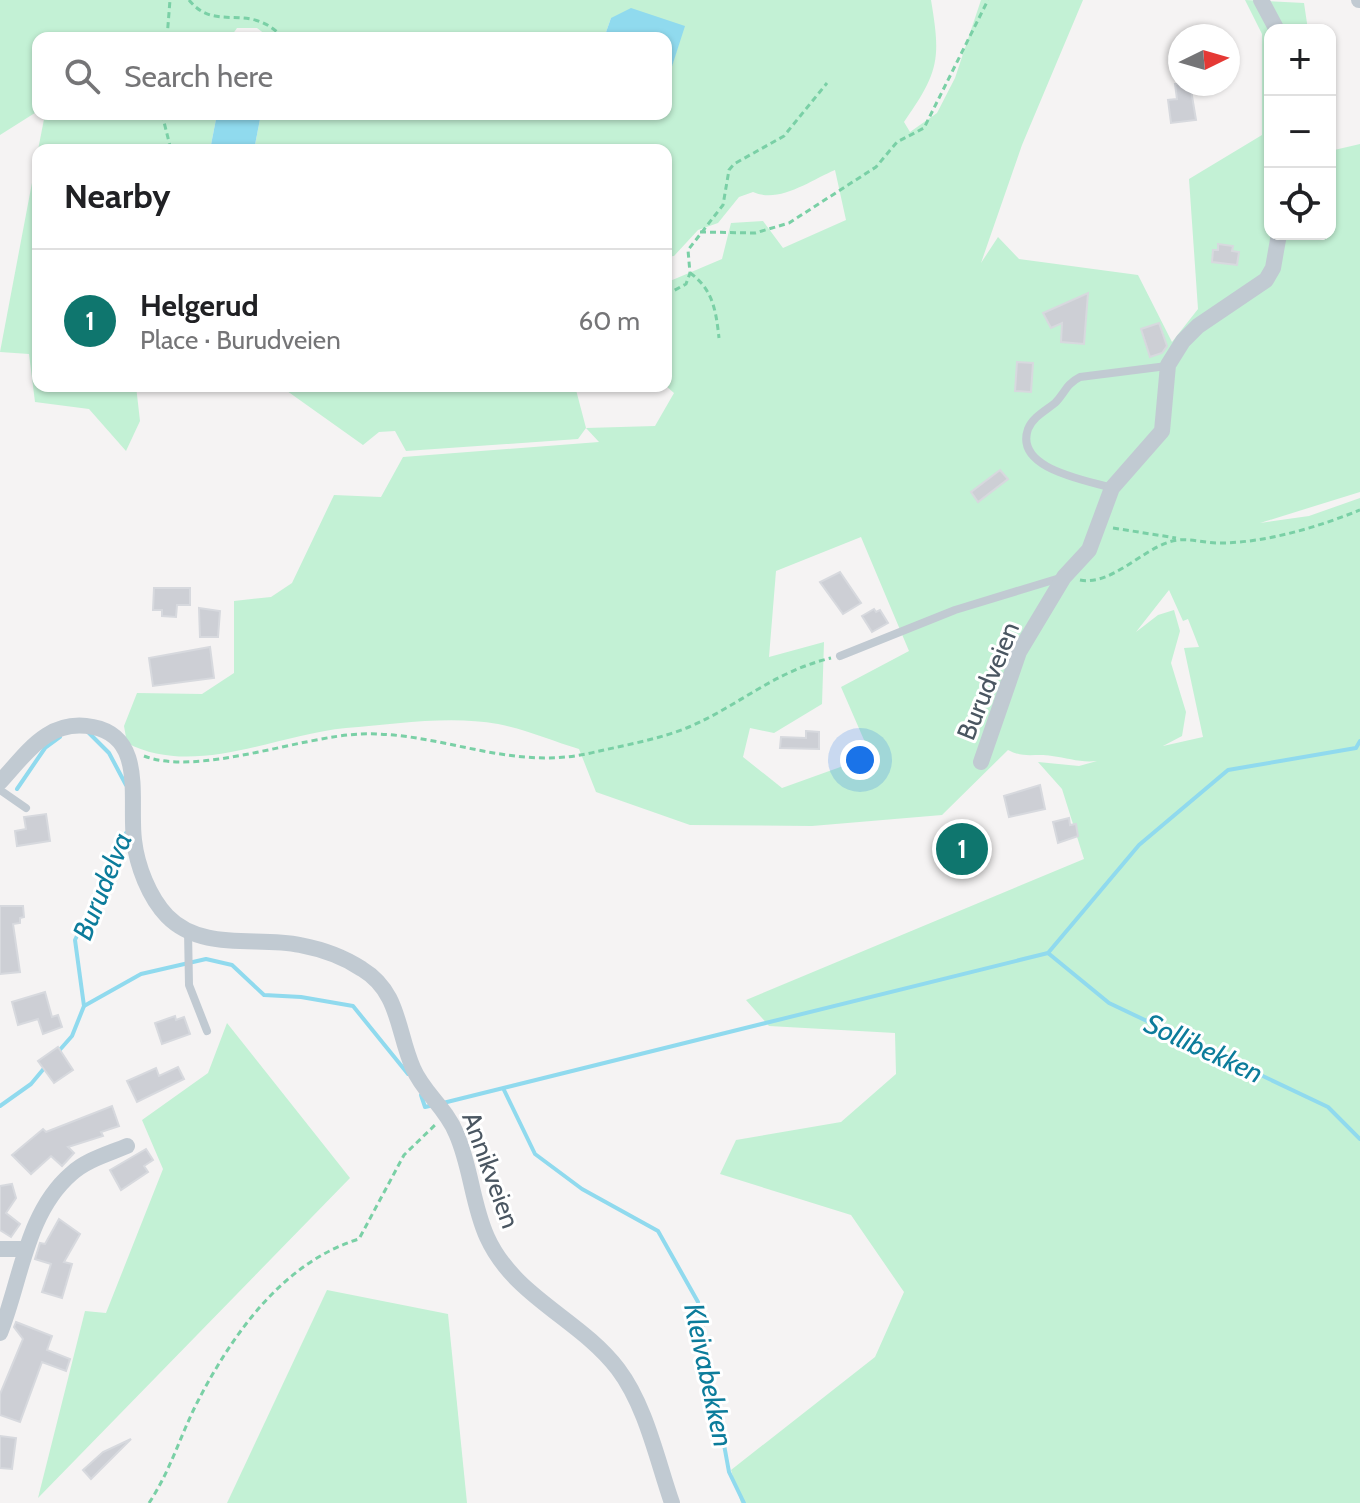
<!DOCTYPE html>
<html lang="en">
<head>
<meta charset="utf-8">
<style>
	:root { --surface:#fff; --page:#f2f2f2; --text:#202124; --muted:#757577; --line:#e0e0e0; --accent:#0f766e }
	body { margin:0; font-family:Cabin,sans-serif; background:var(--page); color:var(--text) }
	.controls { position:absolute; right:24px; top:24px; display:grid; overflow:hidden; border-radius:16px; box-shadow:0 2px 6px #0004 }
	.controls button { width:72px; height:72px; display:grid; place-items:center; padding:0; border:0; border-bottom:2px solid var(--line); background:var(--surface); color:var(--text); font:40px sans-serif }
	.compass { position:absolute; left:1168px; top:24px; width:72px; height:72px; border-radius:50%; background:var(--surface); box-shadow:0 2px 6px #0004; rotate:85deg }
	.you { position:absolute; left:860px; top:760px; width:28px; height:28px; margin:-20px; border:6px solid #fff; border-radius:50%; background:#1a73e8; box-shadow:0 0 0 12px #1a73e833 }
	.badge { display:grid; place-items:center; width:52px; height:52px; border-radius:50%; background:var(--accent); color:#fff; font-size:26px; font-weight:700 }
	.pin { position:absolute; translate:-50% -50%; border:4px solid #fff; box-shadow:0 2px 8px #0006 }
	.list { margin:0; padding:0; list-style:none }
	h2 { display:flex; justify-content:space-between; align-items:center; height:104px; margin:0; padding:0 32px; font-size:34px }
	h2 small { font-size:26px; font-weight:400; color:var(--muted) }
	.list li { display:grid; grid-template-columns:52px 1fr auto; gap:24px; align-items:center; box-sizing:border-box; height:144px; padding:0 32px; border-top:2px solid var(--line) }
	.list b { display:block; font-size:30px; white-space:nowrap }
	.list p { margin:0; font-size:26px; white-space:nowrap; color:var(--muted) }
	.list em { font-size:26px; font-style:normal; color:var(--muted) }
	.icon { flex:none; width:44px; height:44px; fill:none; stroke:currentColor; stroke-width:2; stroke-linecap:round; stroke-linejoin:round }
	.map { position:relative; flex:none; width:1360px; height:1503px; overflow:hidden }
	.search { position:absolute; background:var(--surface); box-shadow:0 2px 6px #0004; left:32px; top:32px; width:640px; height:88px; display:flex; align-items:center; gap:20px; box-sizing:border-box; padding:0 28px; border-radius:16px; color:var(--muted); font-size:30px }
	.panel { position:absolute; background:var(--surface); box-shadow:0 2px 6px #0004; left:32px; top:144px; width:640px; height:248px; border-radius:16px }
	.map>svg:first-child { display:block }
	.green { fill:#c3f1d5; fill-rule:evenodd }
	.water { fill:#90daee }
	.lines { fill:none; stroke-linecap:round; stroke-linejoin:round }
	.stream { stroke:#90daee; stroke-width:4 }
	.building { fill:#cdcfd5; stroke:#d7d9de; stroke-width:2 }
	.path { stroke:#7ad0a6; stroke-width:3; stroke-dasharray:6 4; stroke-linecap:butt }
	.lane { stroke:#c1cad2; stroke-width:8 }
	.street { stroke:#c1cad2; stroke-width:16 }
	.labels { text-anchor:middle; stroke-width:6; stroke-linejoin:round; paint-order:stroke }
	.street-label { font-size:26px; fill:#4a5661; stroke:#fff }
	.water-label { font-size:28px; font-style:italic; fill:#0c7c9b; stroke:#fff }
</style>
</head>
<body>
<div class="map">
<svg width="1360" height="1503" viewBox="0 0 1360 1503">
	<rect width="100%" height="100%" fill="#f5f3f3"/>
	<!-- green -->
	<g class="green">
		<path d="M0 0H931C941 59 939 72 904 122L910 132 937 113 955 78 981 0H1083L1022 145 981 263 998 237 1019 259 1138 275 1172 342 1198 309 1189 179 1262 135V34L1245 0 1304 3 1308 30H1270V234H1330V151L1360 144V492L1260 523 1309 516 1360 498V1503H741L731 1470 875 1357 904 1292 851 1215 720 1174 736 1140 841 1122 896 1074 895 1033 769 1026 746 1000 1084 859 1062 789 1038 762 1079 766 1097 761C1081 763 1068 758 1052 756 1035 753 1025 759 1008 750L942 815 812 826 690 825 596 792 579 749C553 741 525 729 498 724 451 715 394 724 346 728 275 735 194 778 127 743L124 726 137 693 202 694 234 673V601L271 597 292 583 334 495 381 497 403 457 599 442 586 428 578 439 406 451 395 431 379 432 363 445 280 386H575L586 428 655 426 674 393 666 386V286L670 281 722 259 731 223 763 221 783 248 846 220 835 170C811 180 779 204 753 192L739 197 718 223 698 230 674 256 666 257V150H254L261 114H666V85L684 26 611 18 604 38H270L257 28H237L230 38H38V111L0 135ZM861 537 909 651 841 687 871 756 782 788 743 757 750 728 774 733 822 704 824 642 769 657 776 571ZM1169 590 1183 621 1188 619 1199 647 1184 648 1203 737 1163 746 1182 736 1186 712 1171 663 1180 631 1174 610 1158 615 1136 632Z"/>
		<polygon points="45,114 217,114 210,150 38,150"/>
		<polygon points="38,151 38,386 136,386 140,421 126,451 89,409 35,402 29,354 0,352"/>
		<polygon points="227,1023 350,1178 38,1498 85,1311 106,1313 163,1169 142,1120 208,1073"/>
		<polygon points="327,1290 448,1314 467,1503 227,1503"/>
	</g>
	<!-- water -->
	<g class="water">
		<polygon points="631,8 685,26 666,85 666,38 604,38 611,18"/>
		<polygon points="217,114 261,114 254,150 210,150"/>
	</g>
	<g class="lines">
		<!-- stream -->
		<g class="stream">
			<polyline points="88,732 109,753 126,785"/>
			<polyline points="17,789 45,748 60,737"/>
			<polyline points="1048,953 1109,1003 1328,1107 1360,1139"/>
			<polyline points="84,1006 75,940 126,833"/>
			<polyline points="57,1053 72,1036 84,1006 141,974 206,959 232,965 264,995 301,997 353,1006 408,1074"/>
			<polyline points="504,1090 535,1154 582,1189 658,1231 698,1302 729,1472 744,1503"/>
			<polyline points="421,1095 425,1107 434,1105"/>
			<polyline points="443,1103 1048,953 1139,845 1228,770 1356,748 1360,741"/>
			<polyline points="0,1106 31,1084 46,1066"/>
		</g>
	</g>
	<!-- building -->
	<g class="building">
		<polygon points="1175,84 1190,84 1196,120 1171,123 1168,100 1177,99"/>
		<polygon points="1218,244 1233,246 1232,251 1239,252 1237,265 1212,262 1213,250 1218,250"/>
		<polygon points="1088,293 1084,344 1061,342 1062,323 1051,328 1043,313"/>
		<polygon points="1159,323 1167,346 1162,353 1150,357 1141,329"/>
		<polygon points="1017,362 1033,363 1031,392 1015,391"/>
		<polygon points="1000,470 1008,479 978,502 971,492"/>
		<polygon points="840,572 861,603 843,614 820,582"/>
		<polygon points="154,588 190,588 190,605 177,605 176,617 162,616 162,610 153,610"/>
		<polygon points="199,608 220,611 218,637 200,637"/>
		<polygon points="874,609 876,612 880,610 888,623 872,632 862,616"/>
		<polygon points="210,647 214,678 153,686 149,658"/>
		<polygon points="806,731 819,732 819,749 780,748 781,737 806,738"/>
		<polygon points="1040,785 1045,809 1009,817 1004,796"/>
		<polygon points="46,814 50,841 17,846 15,831 26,829 24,817"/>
		<polygon points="1069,818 1070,825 1076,824 1078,836 1058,843 1053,822"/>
		<polygon points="0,906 23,906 24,917 20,918 20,923 13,924 20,972 0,974"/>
		<polygon points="45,992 52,1017 58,1015 62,1027 43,1034 38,1019 18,1025 12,1002"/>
		<polygon points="175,1016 176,1020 184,1017 190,1034 162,1044 155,1023"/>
		<polygon points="58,1047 73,1070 54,1083 38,1061"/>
		<polygon points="178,1067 184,1079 137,1102 127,1081 156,1068 159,1076"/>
		<polygon points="112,1106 119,1126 101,1132 103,1136 68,1147 74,1153 62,1166 51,1156 31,1174 12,1155 43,1129 46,1132"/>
		<polygon points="146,1149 153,1160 144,1166 148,1172 121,1190 110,1170"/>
		<polygon points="12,1184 16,1198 6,1213 20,1224 11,1237 0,1230 0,1186"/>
		<polygon points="59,1219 80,1234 64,1262 72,1264 62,1298 42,1292 51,1264 35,1259 40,1243 45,1244"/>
		<polygon points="16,1322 52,1336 47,1350 70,1359 66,1371 42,1362 20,1422 0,1415 0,1394 23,1339 14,1327"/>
		<polygon points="0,1436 16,1438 12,1469 0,1468"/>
		<polygon points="131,1439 91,1479 83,1470 103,1452"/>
	</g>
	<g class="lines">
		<!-- path -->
		<g class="path">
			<path d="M189 0C216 34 249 0 283 38"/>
			<polyline points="167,38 170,0"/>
			<polyline points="162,114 171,150"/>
			<polyline points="700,232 755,233 789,223 876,167 897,142 924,128 988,0"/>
			<path d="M690 273C713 289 716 311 719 338"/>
			<polyline points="666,295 686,284 690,273 688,250 723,205 729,170 734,164 784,136 827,83"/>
			<polyline points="1113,528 1176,538"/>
			<path d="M1080 580C1110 586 1141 551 1169 542 1187 536 1204 544 1223 543 1268 542 1318 527 1360 510"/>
			<path d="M144 756C197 777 302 736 361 734 441 731 511 773 595 752 626 745 660 739 689 727 740 705 773 672 831 658"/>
			<path d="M149 1503C171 1470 181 1433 199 1399 234 1332 284 1262 359 1239L404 1155 436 1124"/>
		</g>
		<!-- lane -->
		<g class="lane">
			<path d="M1112 488C1086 480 1014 469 1028 429 1033 417 1045 411 1055 403 1065 393 1066 384 1080 377L1167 366"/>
			<polyline points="840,656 955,610 1060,578"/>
			<polyline points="0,790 26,808"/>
			<polyline points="188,931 189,985 207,1031"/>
		</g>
		<!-- street -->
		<g class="street">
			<polyline points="1261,0 1277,30"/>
			<polyline points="1359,0 1360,0"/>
			<polyline points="981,762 1019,652 1064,577 1089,550 1112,488 1162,431 1168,365 1183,341 1198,326 1266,280 1273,268 1279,234"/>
			<path d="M0 782C27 753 48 718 93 727 146 737 129 801 134 840 137 866 149 897 167 916 202 952 257 936 300 945 321 949 344 957 362 969 400 992 397 1032 413 1068 423 1092 446 1108 456 1133 471 1166 472 1204 487 1237 514 1297 580 1319 618 1369 646 1406 657 1460 672 1503"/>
			<polyline points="0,1249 25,1249"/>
			<path d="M0 1333C21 1281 26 1213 71 1174 86 1160 108 1154 127 1146"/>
		</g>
	</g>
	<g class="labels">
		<!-- street labels -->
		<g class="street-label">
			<text transform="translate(988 681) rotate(-68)" y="9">Burudveien</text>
			<text transform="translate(491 1170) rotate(70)" y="9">Annikveien</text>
		</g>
		<!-- water labels -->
		<g class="water-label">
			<text transform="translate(102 886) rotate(-68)" y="10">Burudelva</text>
			<text transform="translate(1204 1048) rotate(25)" y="10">Sollibekken</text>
			<text transform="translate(709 1375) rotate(78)" y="10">Kleivabekken</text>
		</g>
	</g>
</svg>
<div class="controls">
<button>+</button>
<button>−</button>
<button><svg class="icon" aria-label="locate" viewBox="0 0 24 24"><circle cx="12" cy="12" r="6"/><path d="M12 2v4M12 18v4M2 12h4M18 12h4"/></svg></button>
</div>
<svg class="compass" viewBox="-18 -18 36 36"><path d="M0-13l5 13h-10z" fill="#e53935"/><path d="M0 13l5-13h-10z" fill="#757577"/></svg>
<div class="you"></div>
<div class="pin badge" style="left:962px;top:849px">1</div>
<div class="search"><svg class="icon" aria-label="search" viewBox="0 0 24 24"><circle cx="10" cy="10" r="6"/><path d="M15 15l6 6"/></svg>Search here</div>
<section class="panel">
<h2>Nearby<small></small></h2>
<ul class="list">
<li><span class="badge">1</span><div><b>Helgerud</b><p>Place · Burudveien</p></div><em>60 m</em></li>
</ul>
</section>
</div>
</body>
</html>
